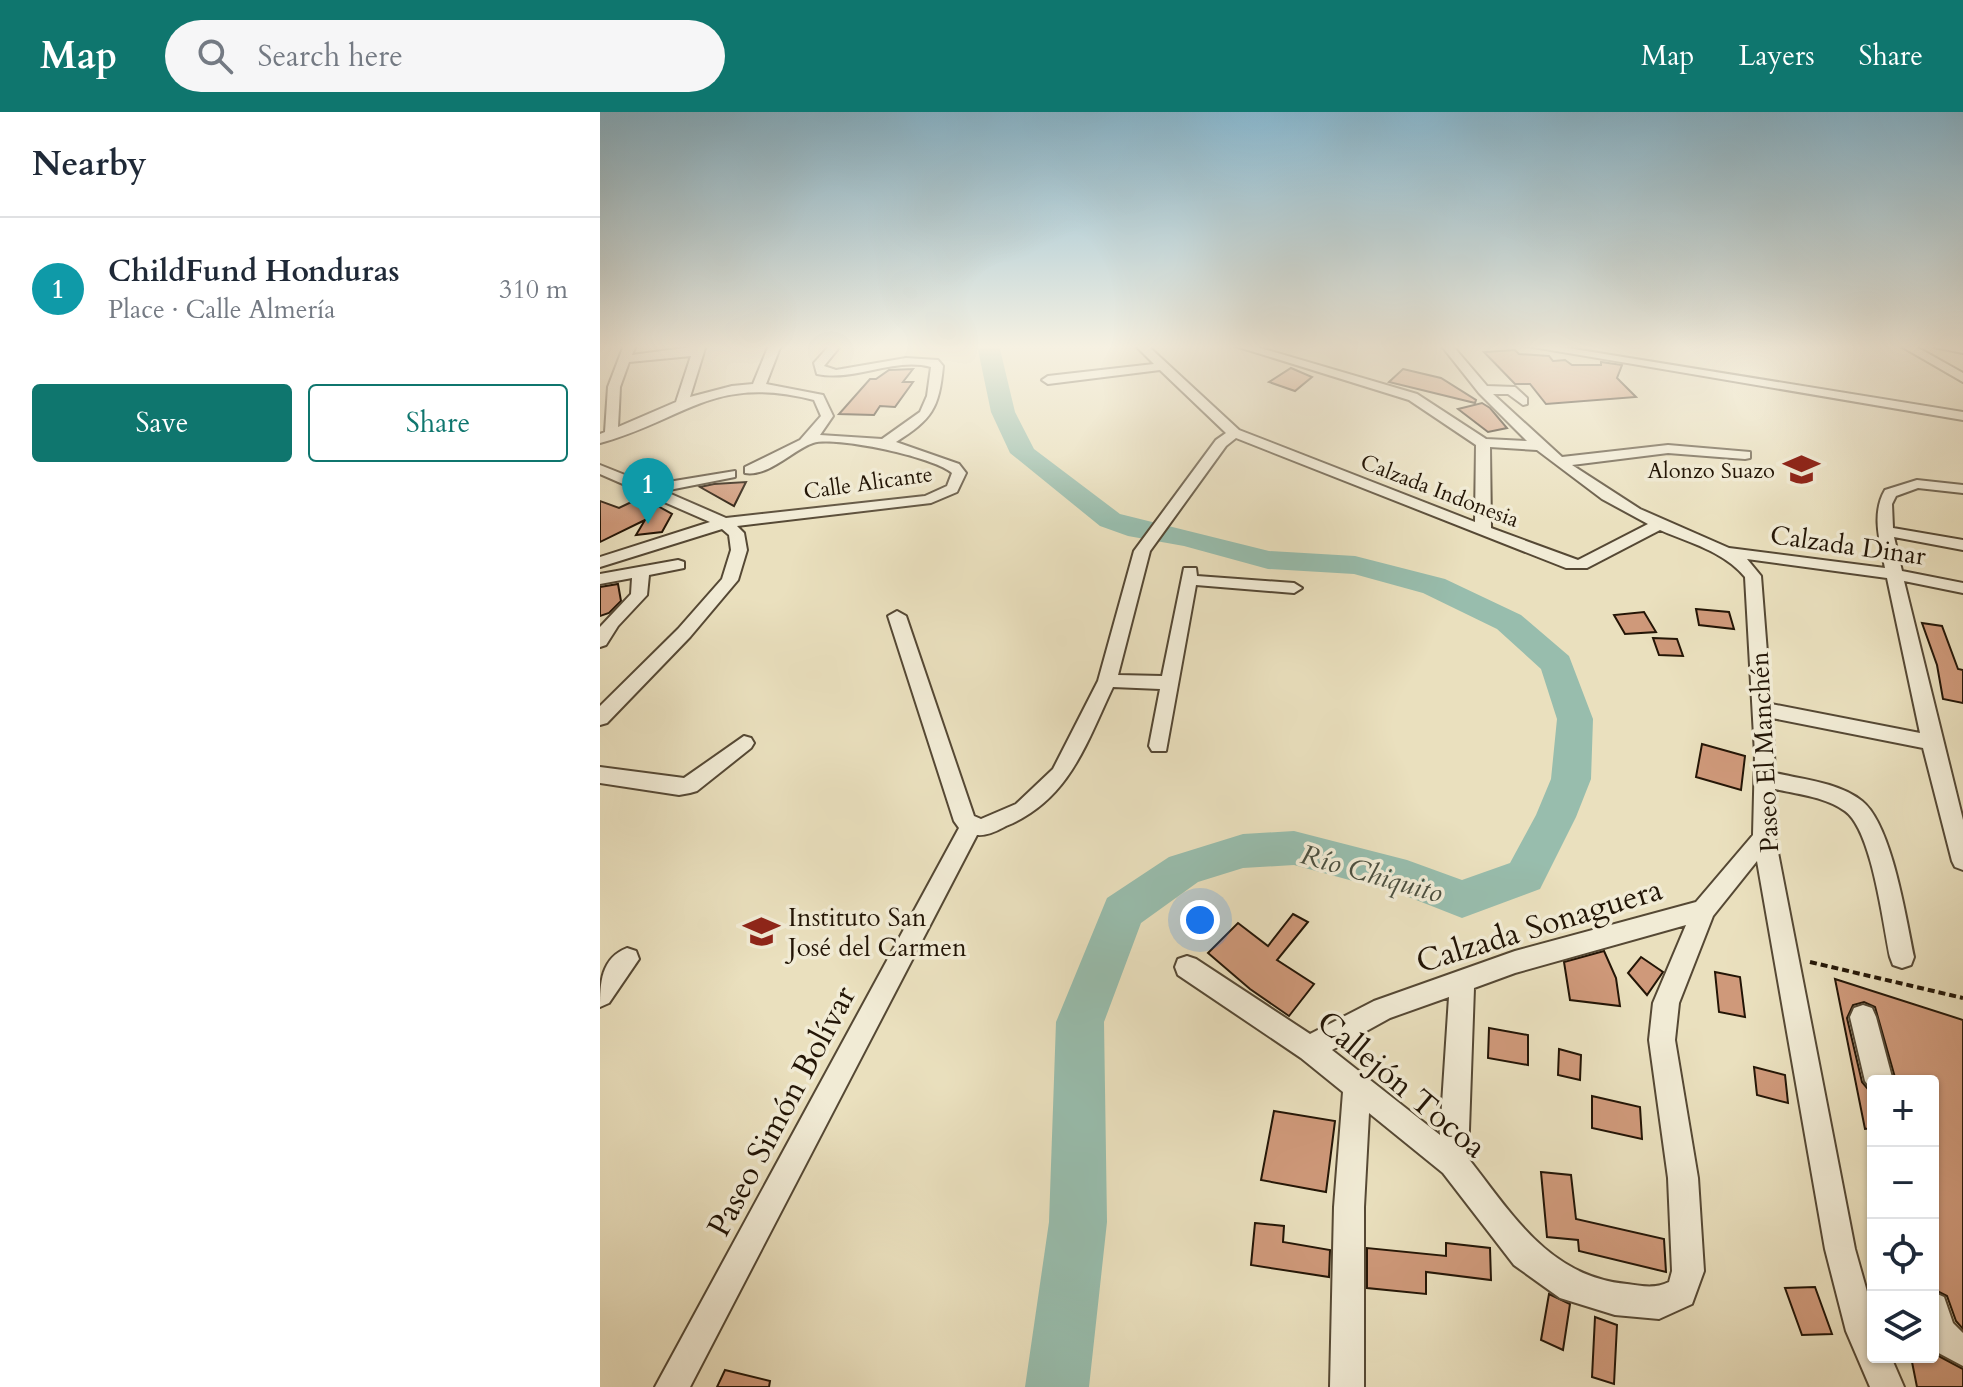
<!DOCTYPE html>
<html lang="en">
<head>
<meta charset="utf-8">
<style>
	:root { --surface:#fff; --page:#f6f6f7; --text:#1f2937; --muted:#747a83; --line:#e0e1e3; --accent:#0f766e }
	body { margin:0; font-family:Cardo,serif; background:var(--page); color:var(--text) }
	.controls { position:absolute; right:24px; bottom:24px; display:grid; overflow:hidden; border-radius:8px; box-shadow:0 2px 6px #0004 }
	.controls button { width:72px; height:72px; display:grid; place-items:center; padding:0; border:0; border-bottom:2px solid var(--line); background:var(--surface); color:var(--text); font:40px sans-serif }
	.you { position:absolute; left:600px; top:808px; width:28px; height:28px; margin:-20px; border:6px solid #fff; border-radius:50%; background:#1a73e8; box-shadow:0 0 0 12px #1a73e833 }
	.badge { display:grid; place-items:center; width:52px; height:52px; border-radius:50%; background:var(--accent); color:#fff; font-size:26px; font-weight:700 }
	.pin { position:absolute; translate:-50% -66px; filter:drop-shadow(0 2px 4px #0008) }
	.pin::after { content:''; position:absolute; top:42px; width:28px; height:24px; background:inherit; clip-path:polygon(0 0,100% 0,50% 100%) }
	.list { margin:0; padding:0; list-style:none }
	h2 { display:flex; justify-content:space-between; align-items:center; height:104px; margin:0; padding:0 32px; font-size:34px }
	h2 small { font-size:26px; font-weight:400; color:var(--muted) }
	.list li { display:grid; grid-template-columns:52px 1fr auto; gap:24px; align-items:center; box-sizing:border-box; height:144px; padding:0 32px; border-top:2px solid var(--line) }
	.list b { display:block; font-size:30px; white-space:nowrap }
	.list p { margin:0; font-size:26px; white-space:nowrap; color:var(--muted) }
	.list em { font-size:26px; font-style:normal; color:var(--muted) }
	.actions { display:flex; gap:16px; padding:24px 32px }
	.actions a { flex:1; padding:18px 0; border:2px solid var(--accent); border-radius:8px; text-align:center; font-size:28px; color:var(--accent) }
	.actions .main { background:var(--accent); color:#fff }
	.icon { flex:none; width:44px; height:44px; fill:none; stroke:currentColor; stroke-width:2; stroke-linecap:round; stroke-linejoin:round }
	.map { position:relative; flex:none; width:1363px; height:1275px; overflow:hidden }
	header { display:flex; align-items:center; gap:48px; box-sizing:border-box; height:112px; padding:0 40px; background:var(--accent); color:#fff }
	header strong { font-size:38px }
	nav { display:flex; gap:44px; margin-inline-start:auto; font-size:28px }
	.search { width:560px; height:72px; background:var(--page); display:flex; align-items:center; gap:20px; box-sizing:border-box; padding:0 28px; border-radius:44px; color:var(--muted); font-size:30px }
	main { display:flex }
	aside { flex:1; background:var(--surface) }
	.map>svg:first-child { display:block }
	.lines { fill:none; stroke-linecap:round; stroke-linejoin:round }
	.river { fill:#98bdad; fill-rule:evenodd }
	.building { fill:#cf997a; stroke:#231506; stroke-width:2 }
	.minor-casing { stroke:#554834; stroke-width:4 }
	.path { stroke:#231506; stroke-width:4; stroke-dasharray:7 4; stroke-linecap:butt }
	.minor { fill:#f1ebd5; fill-rule:evenodd }
	.labels { text-anchor:middle; stroke-width:7; stroke-linejoin:round; paint-order:stroke }
	.far-poi-label { font-size:22px; fill:#231506; stroke:#f1ebd5; text-anchor:end }
	.far-street-label { font-size:22px; fill:#231506; stroke:#f1ebd5 }
	.street-label { font-size:26px; fill:#231506; stroke:#f1ebd5 }
	.poi-label { font-size:26px; fill:#231506; stroke:#f1ebd5; text-anchor:start }
	.water-label { font-size:28px; font-style:italic; fill:#4c5040; stroke:#f1ebd5 }
	.near-street-label { font-size:32px; fill:#231506; stroke:#f1ebd5 }
</style>
</head>
<body>
<header>
<strong>Map</strong>
<div class="search"><svg class="icon" aria-label="search" viewBox="0 0 24 24"><circle cx="10" cy="10" r="6"/><path d="M15 15l6 6"/></svg>Search here</div>
<nav><a>Map</a><a>Layers</a><a>Share</a></nav>
</header>
<main>
<aside>
<h2>Nearby<small></small></h2>
<ul class="list">
<li><span class="badge" style="background:#0f9aa8">1</span><div><b>ChildFund Honduras</b><p>Place · Calle Almería</p></div><em>310 m</em></li>
</ul>
<div class="actions"><a class="main">Save</a><a>Share</a></div>
</aside>
<div class="map">
<svg width="1363" height="1275" viewBox="0 0 1363 1275">
	<rect width="100%" height="100%" fill="#eae0be"/>
	<filter id="stains"><feTurbulence type="fractalNoise" baseFrequency=".0025" numOctaves="4"/><feColorMatrix values="0 0 0 0 .2 0 0 0 0 .09 0 0 0 0 .02 0 0 0 .5 -.17"/></filter>
	<radialGradient id="worn" r=".72"><stop offset=".6" stop-color="#630" stop-opacity="0"/><stop offset="1" stop-color="#630" stop-opacity=".3"/></radialGradient>
	<g class="lines">
		<!-- river -->
		<polygon class="river" points="377,233 399,233 415,300 434,337 520,402 669,439 755,444 845,467 921,503 969,544 993,607 991,667 976,705 940,777 862,806 801,782 694,753 643,756 598,770 541,811 504,910 507,1110 489,1275 425,1275 449,1110 456,910 507,786 569,745 643,722 694,719 807,748 862,768 910,751 936,703 951,667 957,607 941,557 897,517 823,481 754,462 668,457 584,434 528,424 500,414 410,341 391,300"/>
	</g>
	<!-- building -->
	<g class="building">
		<polygon points="915,238 919,242 949,244 953,249 965,248 972,253 1001,253 1001,250 1022,253 1017,266 1036,285 946,292 930,272 915,272 884,240"/>
		<polygon points="691,256 712,265 695,279 669,270"/>
		<polygon points="313,257 303,270 313,270 295,295 280,294 274,303 239,302 270,267 276,267 289,258"/>
		<polygon points="803,257 841,266 876,288 875,291 789,270"/>
		<polygon points="882,291 890,296 907,316 888,320 858,297"/>
		<polygon points="146,370 134,394 100,375 114,372"/>
		<polygon points="42,385 72,402 62,420 36,423 45,408 0,430 0,389 19,396"/>
		<polygon points="18,472 21,489 9,501 0,504 0,475"/>
		<polygon points="1096,497 1129,500 1134,517 1099,513"/>
		<polygon points="1044,500 1056,520 1025,522 1014,503"/>
		<polygon points="1322,511 1342,514 1358,557 1363,558 1363,591 1343,587 1337,553"/>
		<polygon points="1053,526 1077,527 1083,544 1059,543"/>
		<polygon points="1102,632 1145,644 1141,678 1096,665"/>
		<polygon points="693,802 708,810 677,848 714,872 689,904 650,877 608,841 638,811 668,834"/>
		<polygon points="1004,839 1016,866 1020,894 970,888 964,850"/>
		<polygon points="1041,845 1063,860 1047,883 1028,861"/>
		<polygon points="1115,860 1140,865 1145,905 1119,900"/>
		<polygon points="1235,867 1363,908 1363,1217 1356,1209 1347,1184 1333,1177 1333,969 1296,969 1275,895 1264,890 1253,893 1247,906 1262,970 1273,983 1273,1016 1265,1017"/>
		<polygon points="889,916 928,923 928,953 888,946"/>
		<polygon points="959,937 981,943 980,968 958,963"/>
		<polygon points="1154,955 1185,963 1188,991 1157,983"/>
		<polygon points="992,984 1040,995 1042,1027 992,1016"/>
		<polygon points="674,999 735,1009 726,1080 661,1068"/>
		<polygon points="941,1060 971,1063 976,1107 1064,1127 1066,1160 979,1139 978,1128 947,1125"/>
		<polygon points="655,1111 684,1114 683,1130 730,1138 729,1165 651,1153"/>
		<polygon points="846,1131 890,1136 891,1168 826,1160 826,1182 767,1176 767,1136 846,1144"/>
		<polygon points="1215,1175 1232,1222 1202,1223 1185,1176"/>
		<polygon points="949,1182 970,1192 963,1238 941,1228"/>
		<polygon points="995,1205 1017,1213 1014,1272 992,1265"/>
		<polygon points="1333,1241 1363,1257 1363,1275 1317,1275 1311,1245 1333,1245"/>
		<polygon points="125,1258 170,1269 169,1275 117,1275"/>
	</g>
	<g class="lines">
		<defs>
			<g id="minor">
				<path d="M24 233H36L32 243 106 233 90 285 132 274 153 272 169 233H181L166 272 223 283 233 304 220 323 282 327 320 300 327 284 331 255C293 245 256 270 217 262L214 251 230 233H241L224 254 236 258 306 246 338 248 343 254C339 297 332 307 296 330L359 352 366 361 357 380 331 391 137 414 144 421 147 438 138 468 90 525 7 611 0 613V594L78 517 122 467 131 438 129 423 122 417 0 455V445L110 410 0 362V353L50 373 135 359V365L64 379 126 406 325 384 347 374 352 361C334 345 236 324 213 331 194 337 169 365 145 361V355L200 328 221 304 214 288C114 262 86 307 0 331V322L5 320 8 275ZM91 244 76 290 18 315 20 275 29 250Z"/>
				<path d="M535 233H547L639 318 875 410 876 333 809 288 632 233H650L817 282 886 327 927 329 879 281 841 233H852L887 274 915 275 927 286V292L923 293 908 282H893L962 345 1068 333 1150 340V346L1145 347 1068 341 972 353 1040 397 1129 436 1285 456C1280 430 1271 402 1285 378L1317 368 1363 373V381L1318 376 1296 384 1292 392 1293 416 1363 428V438L1294 425 1302 459 1363 471V481L1304 469 1363 708V758L1355 755 1352 749 1323 636 1172 606 1175 661C1202 667 1240 671 1262 689 1292 713 1306 807 1314 845L1311 853 1302 856 1293 853 1290 845C1283 812 1272 718 1245 699 1226 685 1198 682 1175 677V725L1255 1137 1273 1201V1245H1291L1304 1275H1270L1246 1219 1225 1137 1157 749 1113 804 1079 891 1075 928 1098 1066 1104 1159 1092 1192 1059 1207 1015 1203 960 1186 914 1153 843 1061 769 1001 764 1095V1275H730L734 1095 743 980 701 946 578 863 575 855 578 847 587 844 596 847 710 922 774 889 915 839 1096 790 1153 723 1155 642 1145 465C1123 439 1090 431 1060 418L987 456H966L636 326 626 334 550 439 518 563 562 564 584 456H596L597 464 694 471 702 476 694 481 596 473 566 639H552L549 634 560 577 513 575C486 632 469 688 406 714 397 719 387 724 377 723L90 1275H55L359 716 354 709 288 504 297 499 306 504 374 704 381 707 416 692 453 657 498 569 534 439 616 328 626 321 560 258 448 272 442 268 448 264 554 252ZM890 335 937 338 1002 387 1048 412 978 448 891 416ZM1147 447 1287 466 1320 621 1171 592 1161 464ZM1086 813 1053 891 1049 928 1068 1066 1072 1159 1069 1170C1055 1177 1042 1174 1027 1172 949 1165 912 1102 868 1046L874 876 915 861ZM849 885 840 1023 732 938 790 906Z"/>
				<polygon points="921,233 949,233 1363,300 1363,308"/>
				<polygon points="1299,233 1313,233 1363,261 1363,270"/>
				<polygon points="1333,233 1363,235 1363,241 1334,235"/>
				<polygon points="78,448 84,450 84,456 49,463 47,483 18,514 6,533 0,535 0,515 31,482 32,466 0,472 0,462"/>
				<polygon points="144,624 151,626 154,631 151,636 97,679 90,681 79,683 0,671 0,655 84,666"/>
				<path d="M27 836 36 839 39 847 9 891 0 895C0 871 1 846 27 836Z"/>
				<polygon points="1263,893 1272,896 1276,905 1293,969 1273,969 1273,980 1265,969 1250,905 1254,896"/>
				<polygon points="1333,1180 1344,1185 1353,1211 1363,1221 1363,1254 1333,1238"/>
			</g>
		</defs>
		<!-- minor casing -->
		<use href="#minor" class="minor-casing"/>
		<!-- path -->
		<polyline class="path" points="1210,850 1363,886"/>
		<!-- minor -->
		<use href="#minor" class="minor"/>
	</g>
	<!-- sky -->
	<linearGradient id="sky" x2="0" y2="1"><stop stop-color="#88b8d0"/><stop offset="0.57" stop-color="#f6f1e2"/><stop offset="1" stop-color="#f6f1e2" stop-opacity="0"/></linearGradient>
	<rect width="1363" height="412" fill="url(#sky)"/>
	<!-- icons -->
	<defs>
		<symbol id="school-bare" viewBox="-9 -9 18 18"><path d="M0-5L7-2L0 1L-7-2ZM-4 1L0 2.5L4 1V4Q0 6-4 4Z" fill="#8f2418" stroke="#f1ebd5" stroke-width="2.5" paint-order="stroke"/></symbol>
	</defs>
	<g fill-rule="evenodd">
		<use href="#school-bare" x="1176" y="332" width="51" height="51"/>
		<use href="#school-bare" x="136" y="794" width="51" height="51"/>
	</g>
	<g class="labels">
		<!-- far-poi labels -->
		<g class="far-poi-label">
			<text x="1175" y="366">Alonzo Suazo</text>
		</g>
		<!-- far-street labels -->
		<g class="far-street-label">
			<text transform="translate(268 370) rotate(-8)" y="8">Calle Alicante</text>
			<text transform="translate(840 378) rotate(21)" y="8">Calzada Indonesia</text>
		</g>
		<!-- street labels -->
		<g class="street-label">
			<text transform="translate(1248 433) rotate(8)" y="9">Calzada Dinar</text>
			<text transform="translate(1164 640) rotate(-93)" y="9">Paseo El Manchén</text>
		</g>
		<!-- poi labels -->
		<g class="poi-label">
			<text x="188" y="814">Instituto San<tspan x="188" dy="30">José del Carmen</tspan></text>
		</g>
		<!-- water labels -->
		<g class="water-label">
			<text transform="translate(772 761) rotate(16)" y="10">Río Chiquito</text>
		</g>
		<!-- near-street labels -->
		<g class="near-street-label">
			<text transform="translate(939 813) rotate(-17)" y="11">Calzada Sonaguera</text>
			<text transform="translate(802 972) rotate(40)" y="11">Callejón Tocoa</text>
			<text transform="translate(181 999) rotate(-62)" y="11">Paseo Simón Bolívar</text>
		</g>
	</g>
	<rect width="100%" height="100%" filter="url(#stains)"/>
	<rect width="100%" height="100%" fill="url(#worn)"/>
</svg>
<div class="controls">
<button>+</button>
<button>−</button>
<button><svg class="icon" aria-label="locate" viewBox="0 0 24 24"><circle cx="12" cy="12" r="6"/><path d="M12 2v4M12 18v4M2 12h4M18 12h4"/></svg></button>
<button><svg class="icon" aria-label="layers" viewBox="0 0 24 24"><path d="M12 4l9 5-9 5-9-5zM3 14l9 5 9-5"/></svg></button>
</div>
<div class="you"></div>
<div class="pin badge" style="left:48px;top:412px;background:#0f9aa8">1</div>
</div>
</main>
</body>
</html>
